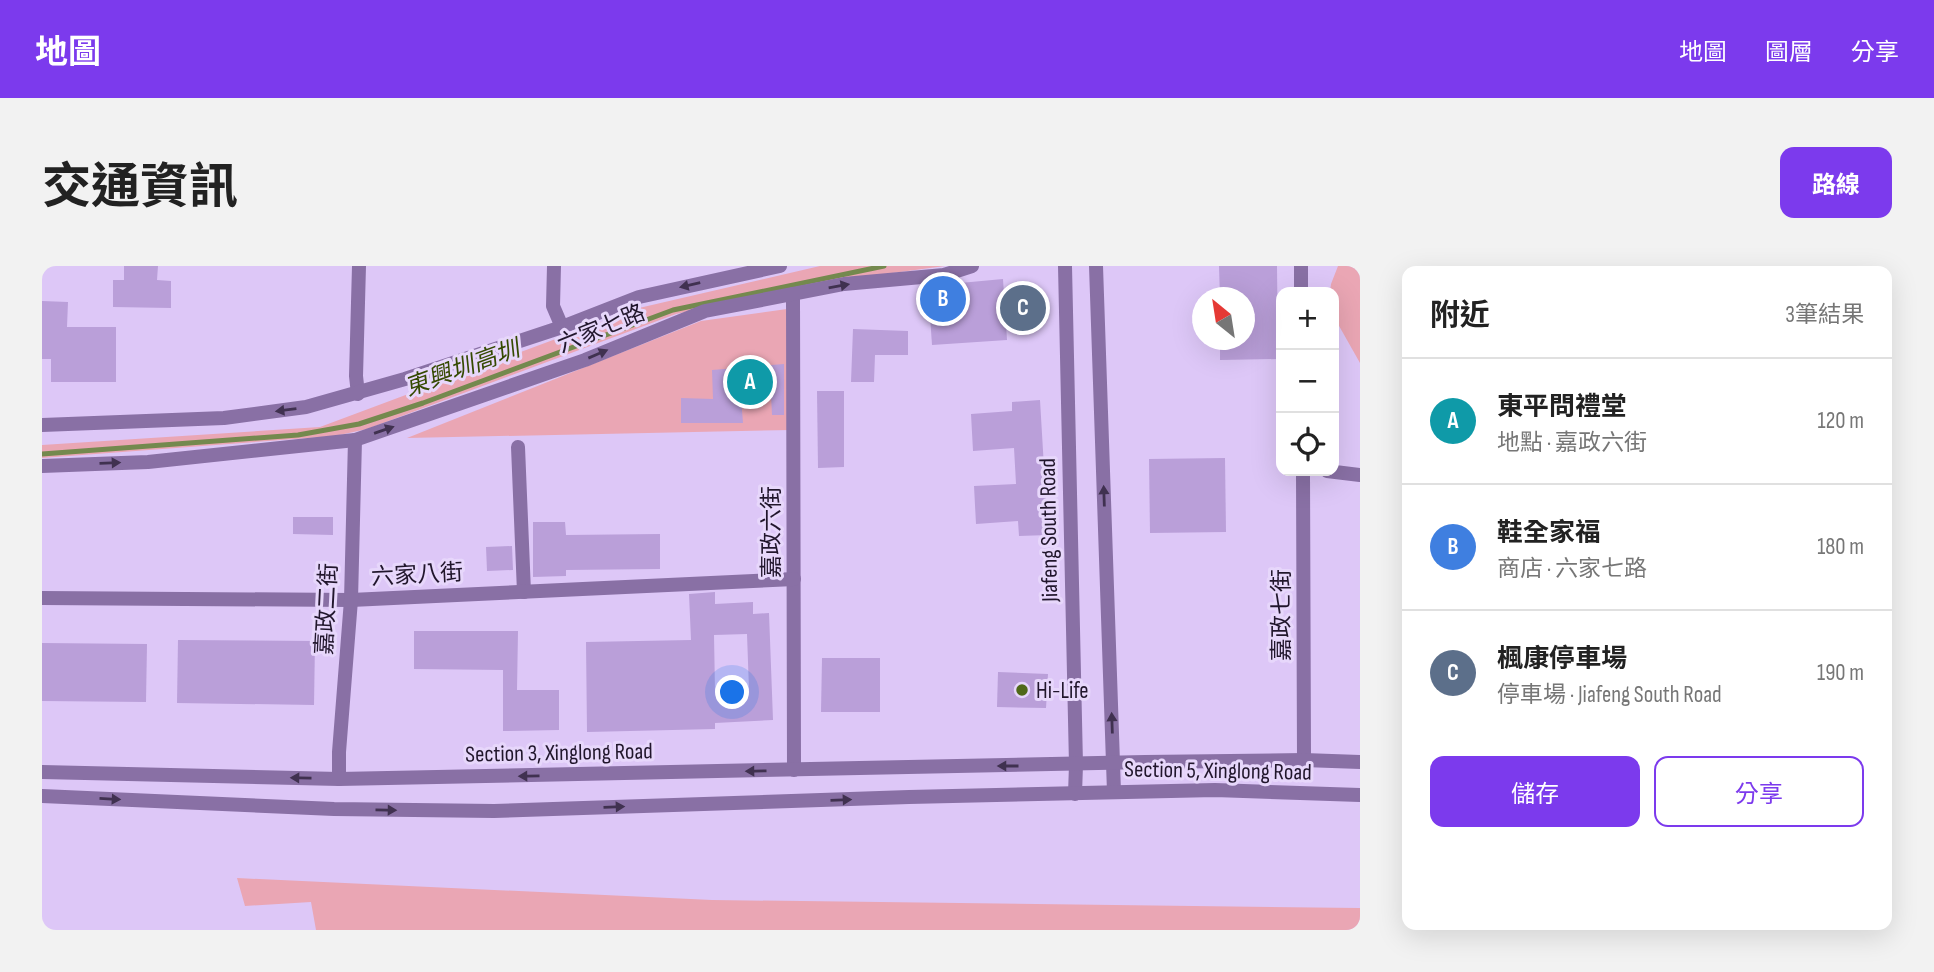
<!DOCTYPE html>
<html lang="zh-TW">
<head>
<meta charset="utf-8">
<style>
	:root { --surface:#fff; --page:#f2f2f2; --text:#222; --muted:#767676; --line:#e0e0e0; --accent:#7c3aed }
	body { margin:0; font-family:"Sofia Sans Condensed","Noto Sans TC",sans-serif; background:var(--page); color:var(--text) }
	.controls { position:absolute; right:21px; top:21px; display:grid; overflow:hidden; border-radius:14px; box-shadow:0 7px 28px #0002 }
	.controls button { width:63px; height:63px; display:grid; place-items:center; padding:0; border:0; border-bottom:2px solid var(--line); background:var(--surface); color:var(--text); font:35px sans-serif }
	.compass { position:absolute; left:1150px; top:21px; width:63px; height:63px; border-radius:50%; background:var(--surface); box-shadow:0 7px 28px #0002; rotate:330deg }
	.you { position:absolute; left:691px; top:427px; width:24px; height:24px; margin:-18px; border:5px solid #fff; border-radius:50%; background:#1a73e8; box-shadow:0 0 0 10px #1a73e833 }
	.badge { display:grid; place-items:center; width:46px; height:46px; border-radius:50%; background:var(--accent); color:#fff; font-size:23px; font-weight:700 }
	.pin { position:absolute; translate:-50% -50%; border:4px solid #fff; box-shadow:0 2px 7px #0006 }
	.list { margin:0; padding:0; list-style:none }
	h2 { display:flex; justify-content:space-between; align-items:center; height:91px; margin:0; padding:0 28px; font-size:30px }
	h2 small { font-size:23px; font-weight:400; color:var(--muted) }
	.list li { display:grid; grid-template-columns:46px 1fr auto; gap:21px; align-items:center; box-sizing:border-box; height:126px; padding:0 28px; border-top:2px solid var(--line) }
	.list b { display:block; font-size:26px; white-space:nowrap }
	.list p { margin:0; font-size:23px; white-space:nowrap; color:var(--muted) }
	.list em { font-size:23px; font-style:normal; color:var(--muted) }
	.actions { display:flex; gap:14px; padding:21px 28px }
	.actions a { flex:1; padding:16px 0; border:2px solid var(--accent); border-radius:14px; text-align:center; font-size:24px; color:var(--accent) }
	.actions .main { background:var(--accent); color:#fff }
	.icon { flex:none; width:38px; height:38px; fill:none; stroke:currentColor; stroke-width:2; stroke-linecap:round; stroke-linejoin:round }
	.map { position:relative; flex:none; width:1318px; height:664px; overflow:hidden; border-radius:14px }
	header { display:flex; align-items:center; gap:42px; box-sizing:border-box; height:98px; padding:0 35px; background:var(--accent); color:#fff }
	header strong { font-size:33px }
	nav { display:flex; gap:38px; margin-inline-start:auto; font-size:24px }
	.intro { display:flex; align-items:center; justify-content:space-between; box-sizing:border-box; height:168px; padding:0 42px }
	h1 { margin:0; font-size:49px }
	.button { padding:18px 32px; border-radius:14px; background:var(--accent); color:#fff; font-size:24px; font-weight:700 }
	main { display:flex; gap:42px; padding:0 42px }
	aside { flex:1; background:var(--surface); border-radius:14px; box-shadow:0 7px 28px #0002 }
	.map>svg:first-child { display:block }
	.green { fill:#eaa6b4 }
	.lines { fill:none; stroke-linecap:round; stroke-linejoin:round }
	.stream { stroke:#74894e; stroke-width:5 }
	.building { fill:#ba9fd9; fill-rule:evenodd }
	.minor { stroke:#8970a5; stroke-width:14 }
	.tertiary { stroke:#8970a5; stroke-width:14 }
	.oneway { fill:#403150 }
	.poi-dot { fill:#4f6818; stroke:#e7d7fb; stroke-width:2.5 }
	.labels { text-anchor:middle; stroke-width:6; stroke-linejoin:round; paint-order:stroke }
	.street-label { font-size:23px; fill:#21162c; stroke:#e7d7fb }
	.poi-label { font-size:23px; fill:#21162c; stroke:#e7d7fb; text-anchor:start }
	.water-label { font-size:24px; font-style:italic; fill:#354a02; stroke:#e7d7fb }
</style>
</head>
<body>
<header>
<strong>地圖</strong>
<nav><a>地圖</a><a>圖層</a><a>分享</a></nav>
</header>
<div class="intro"><h1>交通資訊</h1><a class="button">路線</a></div>
<main>
<div class="map">
<svg width="1318" height="664" viewBox="0 0 1318 664">
	<rect width="100%" height="100%" fill="#ddc7f7"/>
	<!-- green -->
	<g class="green">
		<polygon points="778,0 903,0 783,16 634,48 325,163 293,170 0,192 0,179 278,161 597,42"/>
		<polygon points="1296,0 1318,0 1318,97 1292,51 1292,26 1288,26 1289,18"/>
		<polygon points="745,43 749,164 365,172 659,55"/>
		<polygon points="195,612 670,634 1318,642 1318,664 274,664 269,636 203,640"/>
	</g>
	<g class="lines">
		<!-- stream -->
		<polyline class="stream" points="0,188 256,169 317,158 381,137 631,44 842,0"/>
	</g>
	<!-- building -->
	<g class="building">
		<polygon points="82,0 116,0 115,14 129,15 129,42 71,41 71,14 82,14"/>
		<polygon points="1177,0 1235,0 1236,93 1178,94 1178,74 1202,74 1202,32 1178,32"/>
		<polygon points="961,13 965,74 890,79 886,20"/>
		<polygon points="0,35 26,36 25,61 74,61 74,116 9,116 9,93 0,93"/>
		<polygon points="811,63 866,65 866,89 833,89 832,116 809,116"/>
		<polygon points="742,98 742,149 730,149 729,129 699,131 701,157 639,157 639,132 671,133 670,104"/>
		<polygon points="775,125 802,125 802,201 776,202"/>
		<polygon points="998,134 1006,269 977,270 976,255 934,258 932,220 974,218 972,182 931,185 929,148 970,145 970,136"/>
		<polygon points="1183,192 1184,266 1108,267 1107,193"/>
		<polygon points="251,251 291,251 291,269 251,268"/>
		<polygon points="491,256 523,256 524,269 618,268 618,303 524,304 524,310 491,311"/>
		<polygon points="470,280 471,304 445,305 444,281"/>
		<path d="M673 326V338L711 336V348L727 347 731 454 673 457V463L545 466 544 376 649 374 647 328ZM705 368 707 424 673 425 672 369Z"/>
		<polygon points="372,365 476,365 475,424 517,424 517,464 461,465 461,404 372,403"/>
		<polygon points="136,374 273,375 272,439 135,437"/>
		<polygon points="0,377 105,378 104,436 0,435"/>
		<polygon points="780,392 838,392 838,446 779,446"/>
		<polygon points="956,406 1006,408 1004,442 955,441"/>
	</g>
	<g class="lines">
		<!-- minor -->
		<g class="minor">
			<polyline points="512,0 511,40 520,61"/>
			<polyline points="1259,0 1259,26"/>
			<polyline points="751,28 752,504"/>
			<polyline points="316,128 314,110 317,0"/>
			<polyline points="0,159 182,152 264,141 363,113 520,61 597,31 738,0"/>
			<polyline points="476,181 482,326"/>
			<polyline points="0,200 106,196 313,174 543,94 663,45 802,18 902,9 930,0"/>
			<polyline points="1261,205 1262,494"/>
			<polyline points="1285,205 1318,209"/>
			<polyline points="0,332 309,334 752,313"/>
			<polyline points="297,513 297,486 309,334 313,174"/>
		</g>
		<!-- tertiary -->
		<g class="tertiary">
			<polyline points="1023,0 1034,499 1033,528"/>
			<polyline points="1054,0 1072,526"/>
			<polyline points="0,506 297,513 1103,496 1262,494 1318,496"/>
			<polyline points="0,530 292,543 452,545 867,531 1173,524 1318,529"/>
		</g>
	</g>
	<!-- one-way arrows -->
	<defs><path id="oneway-solid" d="M-6-.8H1V-3.2L6.5 0L1 3.2V.8H-6Z" transform="scale(1.75)"/></defs>
	<g class="oneway">
		<use href="#oneway-solid" transform="translate(648 19) rotate(167)"/>
		<use href="#oneway-solid" transform="translate(797 20) rotate(-10)"/>
		<use href="#oneway-solid" transform="translate(556 88) rotate(-23)"/>
		<use href="#oneway-solid" transform="translate(244 144) rotate(173)"/>
		<use href="#oneway-solid" transform="translate(342 164) rotate(-19)"/>
		<use href="#oneway-solid" transform="translate(68 197) rotate(-2)"/>
		<use href="#oneway-solid" transform="translate(1062 230) rotate(-92)"/>
		<use href="#oneway-solid" transform="translate(1070 457) rotate(-92)"/>
		<use href="#oneway-solid" transform="translate(966 500) rotate(180)"/>
		<use href="#oneway-solid" transform="translate(714 505) rotate(179)"/>
		<use href="#oneway-solid" transform="translate(487 510) rotate(179)"/>
		<use href="#oneway-solid" transform="translate(259 512) rotate(-179)"/>
		<use href="#oneway-solid" transform="translate(68 533) rotate(3)"/>
		<use href="#oneway-solid" transform="translate(799 534) rotate(-2)"/>
		<use href="#oneway-solid" transform="translate(572 541) rotate(-2)"/>
		<use href="#oneway-solid" transform="translate(344 544) rotate(1)"/>
	</g>
	<!-- markers -->
	<circle class="poi-dot" cx="980" cy="424" r="7"/>
	<g class="labels">
		<!-- street labels -->
		<g class="street-label">
			<text transform="translate(559 62) rotate(-22)" y="8">六家七路</text>
			<text transform="translate(1006 264) rotate(-91)" y="8">Jiafeng South Road</text>
			<text transform="translate(729 266) rotate(-90)" y="8">嘉政六街</text>
			<text transform="translate(375 308) rotate(-3)" y="8">六家八街</text>
			<text transform="translate(284 343) rotate(-87)" y="8">嘉政二街</text>
			<text transform="translate(1239 349) rotate(-90)" y="8">嘉政七街</text>
			<text transform="translate(517 486) rotate(-1)" y="8">Section 3, Xinglong Road</text>
			<text transform="translate(1176 504) rotate(1)" y="8">Section 5, Xinglong Road</text>
		</g>
		<!-- poi labels -->
		<g class="poi-label">
			<text x="994" y="432">Hi-Life</text>
		</g>
		<!-- water labels -->
		<g class="water-label">
			<text transform="translate(420 102) rotate(-20)" y="8">東興圳高圳</text>
		</g>
	</g>
</svg>
<div class="controls">
<button>+</button>
<button>−</button>
<button><svg class="icon" aria-label="locate" viewBox="0 0 24 24"><circle cx="12" cy="12" r="6"/><path d="M12 2v4M12 18v4M2 12h4M18 12h4"/></svg></button>
</div>
<svg class="compass" viewBox="-18 -18 36 36"><path d="M0-13l5 13h-10z" fill="#e53935"/><path d="M0 13l5-13h-10z" fill="#767676"/></svg>
<div class="you"></div>
<div class="pin badge" style="left:708px;top:116px;background:#0f9aa8">A</div>
<div class="pin badge" style="left:901px;top:33px;background:#3f7fe0">B</div>
<div class="pin badge" style="left:981px;top:42px;background:#5c6f8a">C</div>
</div>
<aside>
<h2>附近<small>3筆結果</small></h2>
<ul class="list">
<li><span class="badge" style="background:#0f9aa8">A</span><div><b>東平問禮堂</b><p>地點 · 嘉政六街</p></div><em>120 m</em></li>
<li><span class="badge" style="background:#3f7fe0">B</span><div><b>鞋全家福</b><p>商店 · 六家七路</p></div><em>180 m</em></li>
<li><span class="badge" style="background:#5c6f8a">C</span><div><b>楓康停車場</b><p>停車場 · Jiafeng South Road</p></div><em>190 m</em></li>
</ul>
<div class="actions"><a class="main">儲存</a><a>分享</a></div>
</aside>
</main>
</body>
</html>
